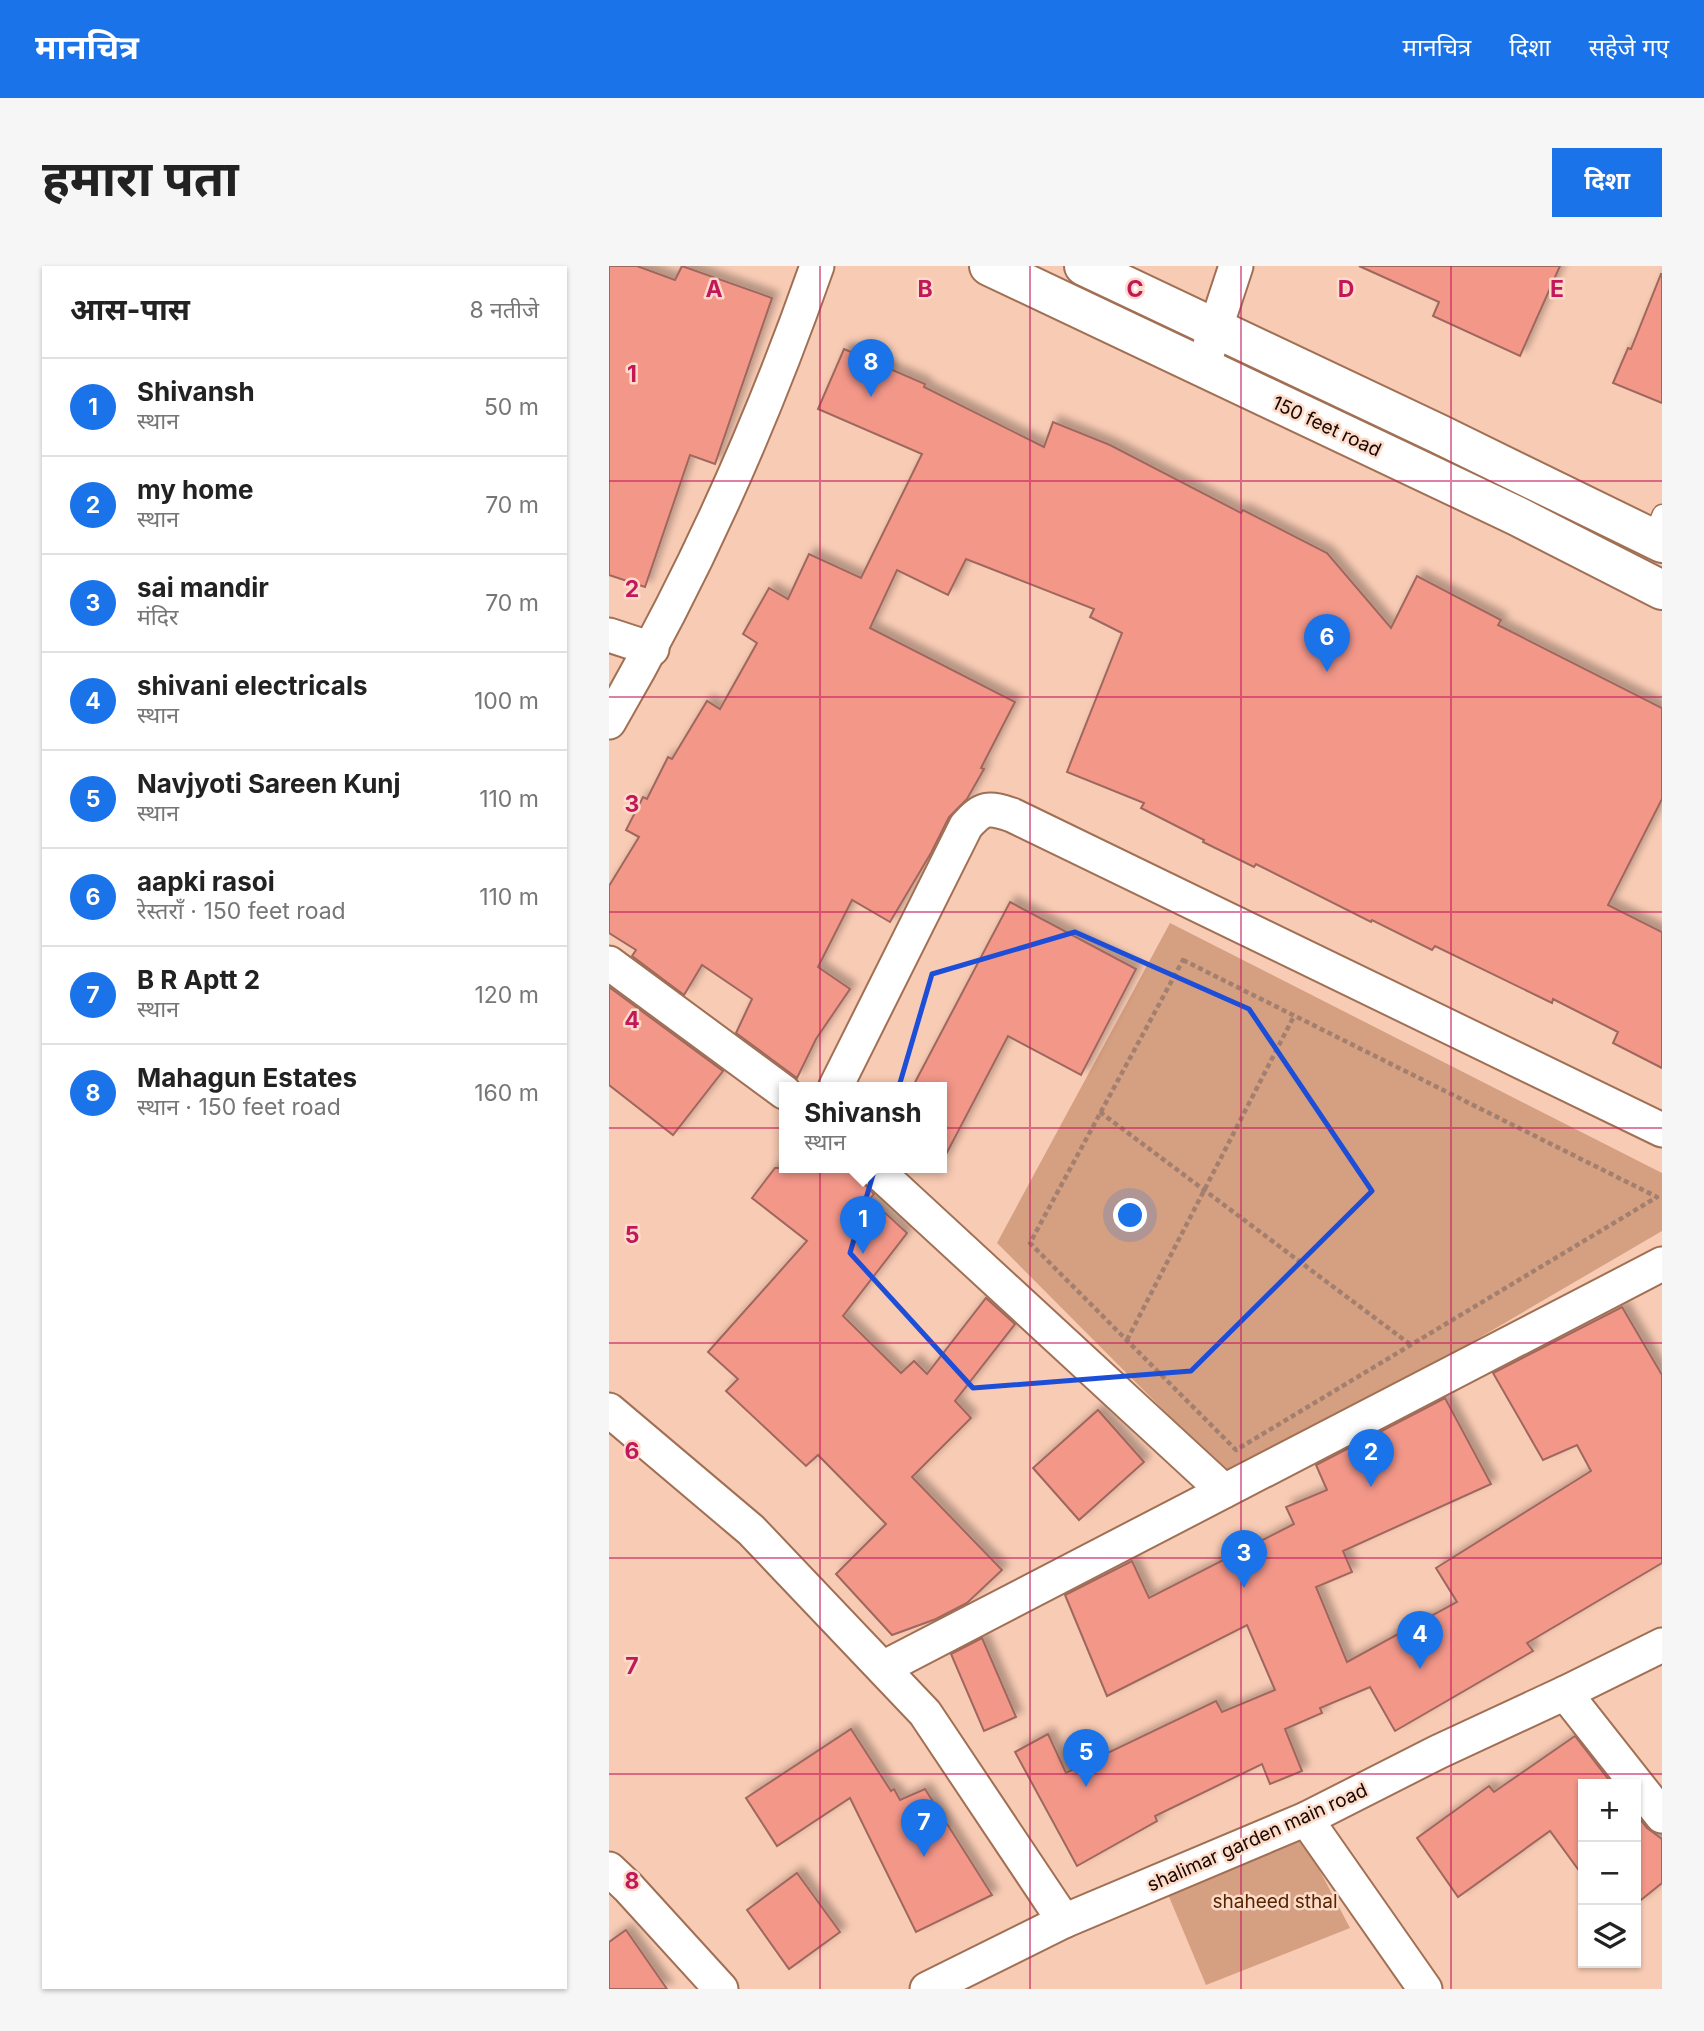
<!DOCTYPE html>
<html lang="hi">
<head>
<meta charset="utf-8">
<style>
	:root { --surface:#fff; --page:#f6f6f6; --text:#222; --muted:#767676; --line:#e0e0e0; --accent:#1a73e8 }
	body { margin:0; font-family:Inter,"Noto Sans Devanagari",sans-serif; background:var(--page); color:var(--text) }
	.controls { position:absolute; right:21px; bottom:21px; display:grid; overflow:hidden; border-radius:0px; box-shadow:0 2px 5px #0004 }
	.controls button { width:63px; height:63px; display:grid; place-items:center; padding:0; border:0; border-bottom:2px solid var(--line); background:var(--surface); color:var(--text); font:35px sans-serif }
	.you { position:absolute; left:522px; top:950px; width:24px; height:24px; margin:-18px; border:5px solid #fff; border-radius:50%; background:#1a73e8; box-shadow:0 0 0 10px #1a73e833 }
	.badge { display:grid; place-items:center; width:46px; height:46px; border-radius:50%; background:var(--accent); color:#fff; font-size:23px; font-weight:700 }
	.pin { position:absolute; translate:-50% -58px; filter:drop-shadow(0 2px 4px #0008) }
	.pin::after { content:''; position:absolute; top:37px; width:24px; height:21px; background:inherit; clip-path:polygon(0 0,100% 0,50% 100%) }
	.popup { position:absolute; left:170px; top:816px; width:168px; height:91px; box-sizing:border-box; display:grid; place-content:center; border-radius:0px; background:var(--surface); filter:drop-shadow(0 2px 5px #0005); font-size:23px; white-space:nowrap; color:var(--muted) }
	.popup b { font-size:26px; color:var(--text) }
	.popup::after { content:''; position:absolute; left:50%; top:100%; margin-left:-14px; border:14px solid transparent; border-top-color:var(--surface) }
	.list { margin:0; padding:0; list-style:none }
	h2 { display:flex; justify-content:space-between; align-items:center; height:91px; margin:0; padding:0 28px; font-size:30px }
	h2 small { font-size:23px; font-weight:400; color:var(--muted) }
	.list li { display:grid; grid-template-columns:46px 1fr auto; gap:21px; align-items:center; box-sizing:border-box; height:98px; padding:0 28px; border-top:2px solid var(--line) }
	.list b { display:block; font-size:26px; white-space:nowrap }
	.list p { margin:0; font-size:23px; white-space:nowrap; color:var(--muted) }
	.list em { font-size:23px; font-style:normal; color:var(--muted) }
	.icon { flex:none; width:38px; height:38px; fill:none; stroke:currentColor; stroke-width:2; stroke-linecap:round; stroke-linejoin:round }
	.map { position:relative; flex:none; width:1053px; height:1723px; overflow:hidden; border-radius:0px }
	header { display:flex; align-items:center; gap:42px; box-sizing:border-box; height:98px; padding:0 35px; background:var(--accent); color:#fff }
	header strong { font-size:33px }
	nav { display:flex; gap:38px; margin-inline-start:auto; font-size:24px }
	.intro { display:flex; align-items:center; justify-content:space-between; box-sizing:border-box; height:168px; padding:0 42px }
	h1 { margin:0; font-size:49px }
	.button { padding:18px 32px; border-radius:0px; background:var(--accent); color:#fff; font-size:24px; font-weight:700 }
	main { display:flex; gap:42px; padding:0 42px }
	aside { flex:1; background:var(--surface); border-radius:0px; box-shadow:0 2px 5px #0004 }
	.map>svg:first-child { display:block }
	.green { fill:#d59f81 }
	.building { fill:#f39789; stroke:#9f675e; stroke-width:2; filter:url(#shadow) }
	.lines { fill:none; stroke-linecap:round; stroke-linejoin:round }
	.service-casing { stroke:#a17054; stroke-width:21 }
	.minor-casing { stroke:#a17054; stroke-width:37 }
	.tertiary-casing { stroke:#a17054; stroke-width:42 }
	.path { stroke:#a27f6f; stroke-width:4.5; stroke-dasharray:5 3.5; stroke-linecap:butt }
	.service { stroke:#fff; stroke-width:18 }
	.minor { stroke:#fff; stroke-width:33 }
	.tertiary { stroke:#fff; stroke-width:38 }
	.marked { fill:none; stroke:#1d4ed8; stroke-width:5; stroke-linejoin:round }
	.grid { fill:none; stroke:#c2185b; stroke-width:2; stroke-opacity:0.55 }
	.labels { text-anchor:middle; stroke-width:5; stroke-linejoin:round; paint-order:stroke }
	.street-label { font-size:19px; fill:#190701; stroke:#fddbc9 }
	.park-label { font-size:19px; fill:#562401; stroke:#fddbc9 }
	.grid-label { font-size:23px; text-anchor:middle; font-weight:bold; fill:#c2185b; stroke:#fddbc9; stroke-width:5; stroke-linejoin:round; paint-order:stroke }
</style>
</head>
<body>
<header>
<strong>मानचित्र</strong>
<nav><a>मानचित्र</a><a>दिशा</a><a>सहेजे गए</a></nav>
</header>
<div class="intro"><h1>हमारा पता</h1><a class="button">दिशा</a></div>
<main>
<aside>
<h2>आस-पास<small>8 नतीजे</small></h2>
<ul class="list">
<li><span class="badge">1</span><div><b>Shivansh</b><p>स्थान</p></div><em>50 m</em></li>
<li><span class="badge">2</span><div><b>my home</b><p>स्थान</p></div><em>70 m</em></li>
<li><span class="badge">3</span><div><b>sai mandir</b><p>मंदिर</p></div><em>70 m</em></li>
<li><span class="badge">4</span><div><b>shivani electricals</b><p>स्थान</p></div><em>100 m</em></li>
<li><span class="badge">5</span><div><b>Navjyoti Sareen Kunj</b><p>स्थान</p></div><em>110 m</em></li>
<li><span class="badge">6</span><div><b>aapki rasoi</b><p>रेस्तराँ · 150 feet road</p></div><em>110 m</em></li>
<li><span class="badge">7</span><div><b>B R Aptt 2</b><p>स्थान</p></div><em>120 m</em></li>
<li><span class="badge">8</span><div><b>Mahagun Estates</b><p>स्थान · 150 feet road</p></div><em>160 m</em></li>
</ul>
</aside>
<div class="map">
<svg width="1053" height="1723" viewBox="0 0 1053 1723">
	<defs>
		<filter id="shadow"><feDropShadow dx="6" dy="-6" stdDeviation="3.5" flood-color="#0004"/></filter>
	</defs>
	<rect width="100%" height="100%" fill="#f8cbb4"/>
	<!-- green -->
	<g class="green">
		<polygon points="561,657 1053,907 1053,965 625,1215 388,977"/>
		<polygon points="691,1567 741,1662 597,1719 558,1626"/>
	</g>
	<!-- building -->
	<g class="building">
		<polygon points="0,0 28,0 66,14 73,0 163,32 106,198 81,189 36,321 0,309"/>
		<polygon points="750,0 951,0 911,90 824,50 830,36"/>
		<polygon points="1052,8 1053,8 1053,137 1004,117 1019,82 1022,83"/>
		<polygon points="235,83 316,118 315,121 435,181 444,156 501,179 632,247 634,244 718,287 782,362 808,310 892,354 889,359 1053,442 1053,533 999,639 1053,666 1053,802 1004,777 1009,766 944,733 943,737 826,680 823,684 763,654 762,656 647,598 645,601 594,576 595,574 532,542 535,537 458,506 513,367 481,351 485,343 357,293 339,329 288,304 261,362 406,436 372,502 375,503 358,533 340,551 322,587 281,656 243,634 209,701 241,723 207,773 188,812 127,767 143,733 93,699 75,729 23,690 27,684 0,667 0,620 30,571 17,564 34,531 38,533 59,491 63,493 98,435 111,443 148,377 134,368 160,322 179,333 200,288 252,312 313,188 209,143"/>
		<polygon points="401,636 527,703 472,809 399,770 333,896 333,822 303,822"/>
		<polygon points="0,721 114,805 64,869 0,819"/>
		<polygon points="166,902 240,902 265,928 261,933 298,967 234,1050 292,1107 305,1095 318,1108 377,1032 406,1058 346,1135 362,1152 303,1211 393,1304 358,1337 327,1353 283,1369 227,1308 277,1258 209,1189 197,1200 117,1125 129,1113 99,1086 198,975 143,932"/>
		<polygon points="1013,1041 1053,1109 1053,1297 918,1377 924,1385 786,1465 761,1421 711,1442 713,1447 676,1463 693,1505 661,1518 653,1498 546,1550 548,1555 468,1600 406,1486 439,1468 457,1507 607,1435 613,1446 666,1424 638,1359 498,1430 456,1329 523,1295 540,1332 685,1258 677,1241 718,1224 707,1199 836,1132 882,1218 734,1285 743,1306 707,1321 738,1396 848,1336 827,1302 982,1205 968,1179 934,1194 884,1107"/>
		<polygon points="489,1144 535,1196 470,1254 424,1202"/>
		<polygon points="373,1372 407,1451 375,1465 342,1388"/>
		<polygon points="242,1463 282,1525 285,1523 291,1534 316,1523 383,1629 307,1666 241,1532 168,1580 137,1532"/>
		<polygon points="966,1470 1003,1518 974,1518 974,1610 941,1565 849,1631 808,1572 880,1520 885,1526"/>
		<polygon points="1027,1548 1038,1562 1053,1573 1053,1617 1027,1638"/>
		<polygon points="188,1607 231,1666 180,1703 138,1644"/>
		<polygon points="17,1664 58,1723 0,1723 0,1676"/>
	</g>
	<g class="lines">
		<defs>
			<polyline id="service" points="1043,272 1053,248"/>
			<g id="minor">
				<polyline points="598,88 627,0"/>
				<polyline points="0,369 43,383"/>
				<path d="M0 456C84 312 153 157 208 0"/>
				<polyline points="0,697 175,826"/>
				<path d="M226 822 357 560C374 541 379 541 403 549L1053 864"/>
				<polyline points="265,902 615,1225"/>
				<polyline points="0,1144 142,1264 316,1447 455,1655"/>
				<polyline points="274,1402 1053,998"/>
				<polyline points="956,1427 1053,1550"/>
				<polyline points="697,1553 816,1723"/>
				<polyline points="0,1603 19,1621 112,1723"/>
				<polyline points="318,1723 455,1655 697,1553 829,1486 956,1427 1053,1379"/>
			</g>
			<g id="tertiary">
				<polyline points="380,0 908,250 1053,324"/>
				<polyline points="475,0 830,168 1053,277"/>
			</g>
		</defs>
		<!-- service casing -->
		<use href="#service" class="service-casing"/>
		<!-- minor casing -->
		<use href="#minor" class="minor-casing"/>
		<!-- tertiary casing -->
		<use href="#tertiary" class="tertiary-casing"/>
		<!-- path -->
		<g class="path">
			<polygon points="574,694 1048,931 627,1184 421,977"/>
			<polyline points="491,846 802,1079"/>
			<polyline points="518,1074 685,750"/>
		</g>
		<!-- service -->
		<use href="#service" class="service"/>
		<!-- minor -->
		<use href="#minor" class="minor"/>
		<!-- tertiary -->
		<use href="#tertiary" class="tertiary"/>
	</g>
	<!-- marked area -->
	<path class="marked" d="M466 666 640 743 763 925 582 1105 364 1122 241 987 323 708Z"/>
	<!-- grid -->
	<path class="grid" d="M211 0V1723M421 0V1723M632 0V1723M842 0V1723M0 215H1053M0 431H1053M0 646H1053M0 862H1053M0 1077H1053M0 1292H1053M0 1508H1053"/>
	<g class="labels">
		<!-- street labels -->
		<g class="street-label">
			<text transform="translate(718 160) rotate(25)" y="7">150 feet road</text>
			<text transform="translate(648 1571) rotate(-24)" y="7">shalimar garden main road</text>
		</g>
		<!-- park labels -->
		<g class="park-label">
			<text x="666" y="1642">shaheed sthal</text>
		</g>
	</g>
	<g class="grid-label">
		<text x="105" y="31">A</text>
		<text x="316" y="31">B</text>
		<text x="526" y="31">C</text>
		<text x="737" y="31">D</text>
		<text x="948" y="31">E</text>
		<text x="23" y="116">1</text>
		<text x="23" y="331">2</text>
		<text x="23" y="546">3</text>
		<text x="23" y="762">4</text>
		<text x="23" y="977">5</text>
		<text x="23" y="1193">6</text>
		<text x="23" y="1408">7</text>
		<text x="23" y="1623">8</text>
	</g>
</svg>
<div class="controls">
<button>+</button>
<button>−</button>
<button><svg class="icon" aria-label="layers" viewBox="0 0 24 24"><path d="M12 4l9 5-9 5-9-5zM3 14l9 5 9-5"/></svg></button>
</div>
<div class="you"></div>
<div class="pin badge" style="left:254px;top:988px">1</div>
<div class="popup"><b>Shivansh</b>स्थान</div>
<div class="pin badge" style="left:762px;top:1221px">2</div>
<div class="pin badge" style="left:635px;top:1322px">3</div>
<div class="pin badge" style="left:811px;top:1403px">4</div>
<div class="pin badge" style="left:477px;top:1521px">5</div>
<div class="pin badge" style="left:718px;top:406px">6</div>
<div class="pin badge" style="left:315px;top:1591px">7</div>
<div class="pin badge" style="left:262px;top:131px">8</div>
</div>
</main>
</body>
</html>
